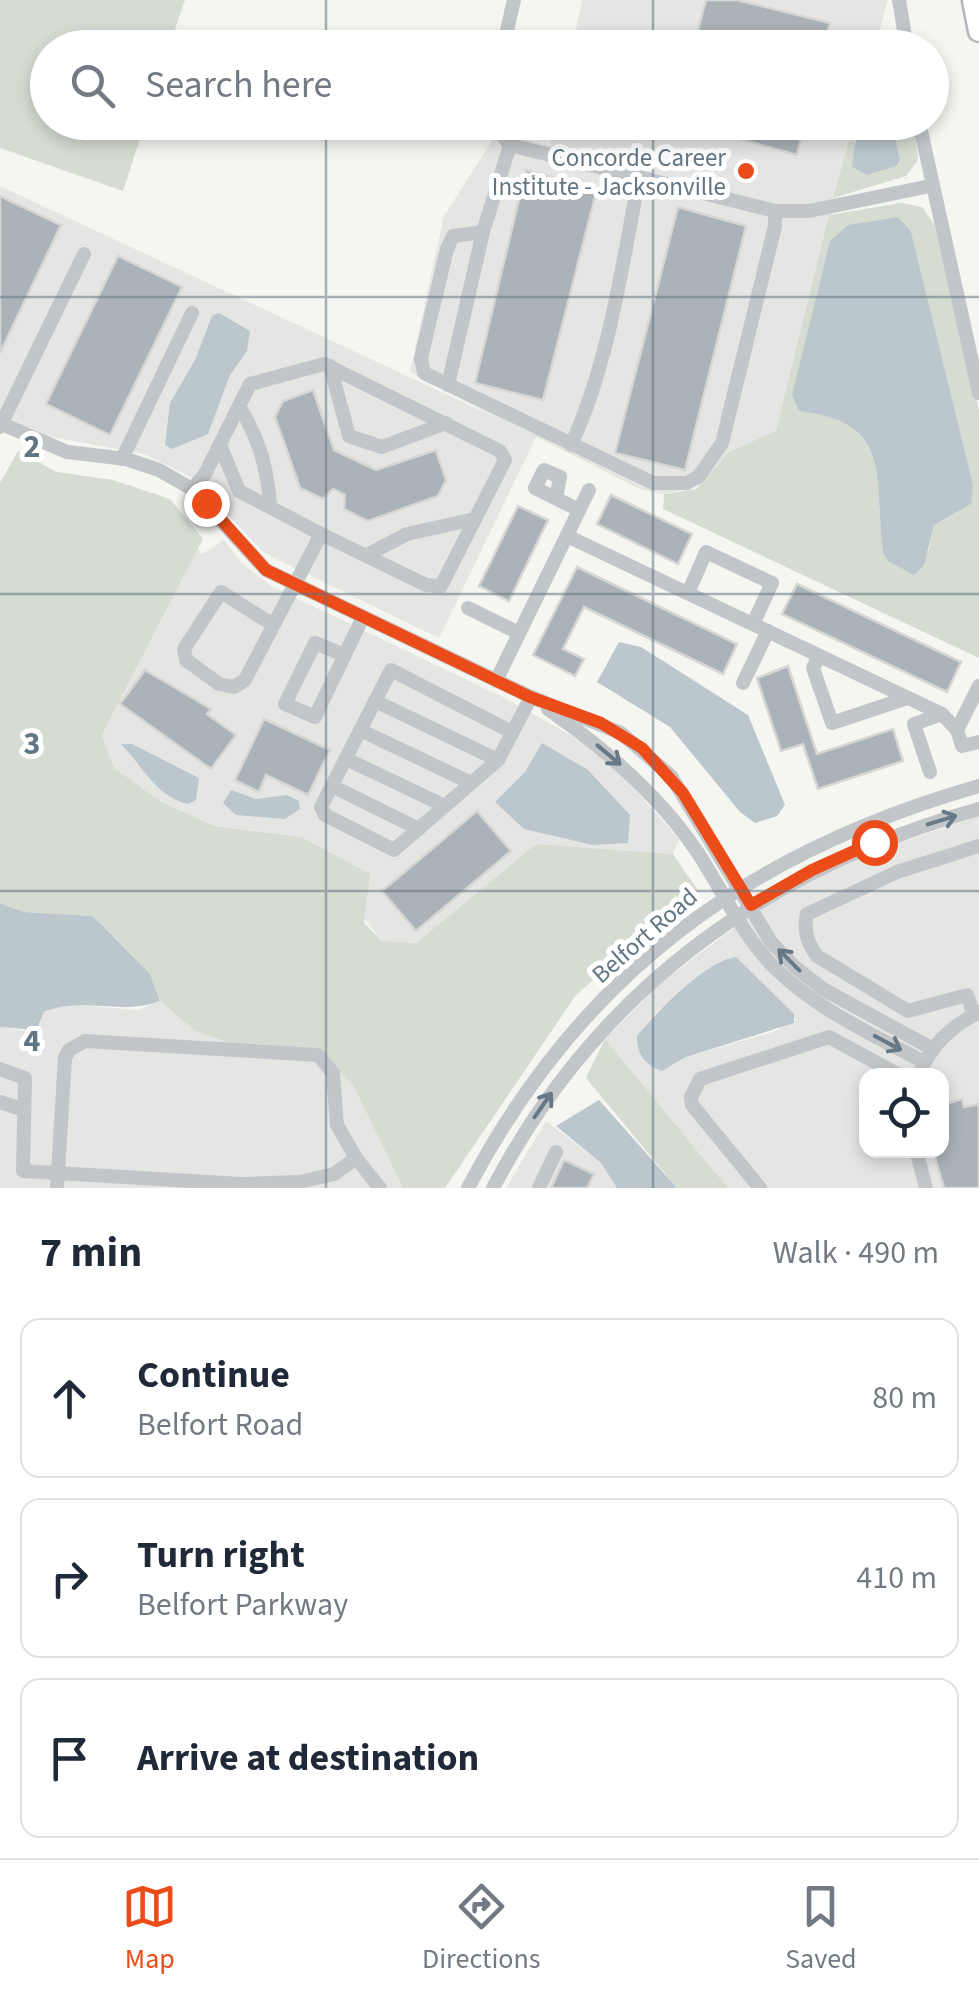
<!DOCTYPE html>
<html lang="en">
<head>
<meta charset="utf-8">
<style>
	:root { --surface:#fff; --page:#f2f2f3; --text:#1f2937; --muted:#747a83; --line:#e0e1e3; --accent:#ec4b1a }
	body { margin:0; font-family:"Source Sans 3",sans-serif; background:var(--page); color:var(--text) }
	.controls { position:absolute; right:30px; bottom:30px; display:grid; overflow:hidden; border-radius:20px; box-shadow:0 5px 15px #0003 }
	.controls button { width:90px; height:90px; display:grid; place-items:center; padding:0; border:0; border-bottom:2px solid var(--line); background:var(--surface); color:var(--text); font:50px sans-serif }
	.stop { position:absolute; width:30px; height:30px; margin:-22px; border:8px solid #ec4b1a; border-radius:50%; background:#fff }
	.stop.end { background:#ec4b1a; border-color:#fff; box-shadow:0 2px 10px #0008 }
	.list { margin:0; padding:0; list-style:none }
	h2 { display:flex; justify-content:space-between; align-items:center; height:130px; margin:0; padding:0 40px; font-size:42px }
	h2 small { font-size:32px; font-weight:400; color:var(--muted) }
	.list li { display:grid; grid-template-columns:65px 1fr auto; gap:30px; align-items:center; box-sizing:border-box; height:160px; margin:0 20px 20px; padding:0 20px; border:2px solid var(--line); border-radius:20px }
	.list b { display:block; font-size:38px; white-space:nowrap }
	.list p { margin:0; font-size:32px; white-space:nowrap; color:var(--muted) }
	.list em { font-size:32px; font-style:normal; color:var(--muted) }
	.icon { flex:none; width:55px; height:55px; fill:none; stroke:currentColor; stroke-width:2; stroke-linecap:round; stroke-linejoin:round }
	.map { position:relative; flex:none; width:979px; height:1188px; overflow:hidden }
	.search { position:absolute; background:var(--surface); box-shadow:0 5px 15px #0003; left:30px; right:30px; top:30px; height:110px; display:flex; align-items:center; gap:25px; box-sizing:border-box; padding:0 35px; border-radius:55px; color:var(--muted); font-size:38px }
	.sheet { height:670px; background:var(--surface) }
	nav { display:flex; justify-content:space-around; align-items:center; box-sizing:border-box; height:140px; border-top:2px solid var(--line); background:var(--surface); font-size:28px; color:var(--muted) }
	nav a { display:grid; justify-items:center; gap:5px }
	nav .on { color:var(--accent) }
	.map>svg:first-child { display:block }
	.built { fill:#e5e6e4; fill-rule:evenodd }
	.green { fill:#d6dcd2; fill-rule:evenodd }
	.water { fill:#bbc7cc }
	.building { fill:#abb3b8; stroke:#d6d6d4; stroke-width:2.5 }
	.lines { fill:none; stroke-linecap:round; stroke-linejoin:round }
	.highway-casing { stroke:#b4b8bb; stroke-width:25 }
	.minor { stroke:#c2c6c9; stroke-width:14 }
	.highway { stroke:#fff; stroke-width:20 }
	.oneway { stroke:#677986 }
	.route { stroke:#ec4b1a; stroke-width:12 }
	.grid { fill:none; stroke:#627583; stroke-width:2.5; stroke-opacity:0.55 }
	.poi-dot { fill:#ec4b1a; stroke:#fff; stroke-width:4 }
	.labels { text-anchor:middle; stroke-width:10; stroke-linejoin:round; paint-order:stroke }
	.poi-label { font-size:25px; fill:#627583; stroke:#fff; text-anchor:end }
	.street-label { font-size:25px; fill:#627583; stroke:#fff }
	.grid-label { font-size:32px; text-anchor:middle; font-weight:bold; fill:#627583; stroke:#fff; stroke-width:10; stroke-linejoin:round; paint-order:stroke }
</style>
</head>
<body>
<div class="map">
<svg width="979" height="1188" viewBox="0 0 979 1188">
	<rect width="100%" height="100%" fill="#f5f5f1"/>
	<!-- built -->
	<g class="built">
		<polygon points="582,0 888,0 875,47 572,48"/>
		<polygon points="556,123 854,123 776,431 730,451 700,485 664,494 640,489 536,437 439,638 264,553 195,479 144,454 42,435 0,414 0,186 497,418 410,372 444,216 497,133 550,146"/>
		<polygon points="224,540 242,563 271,586 505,698 579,740 624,777 679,839 673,854 536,844 416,943 382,941 301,837 214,826 160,801 113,768 102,735 198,549 202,554"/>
		<path d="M979 816V1188H728L605 1039 663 981 766 904 862 855ZM736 957 796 1020 773 1032 686 1057 670 1068 655 1014 710 969ZM866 1076H942V1150H866Z"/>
		<polygon points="160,1001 198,1032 325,1058 353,1085 403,1188 0,1188 0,1027 23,1031 44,1012 62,1004 138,1010"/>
		<polygon points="546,1121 601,1163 617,1188 506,1188"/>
	</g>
	<!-- green -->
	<g class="green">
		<polygon points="0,0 185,0 169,47 48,48 48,122 145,123 123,191 0,148"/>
		<polygon points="854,123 858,123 854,143 900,160 892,123 914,123 918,160 906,176 833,198"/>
		<path d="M901 203 922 207 934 224 979 410V658L663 509 664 494 696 489 730 451 776 431 829 215ZM917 257 971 504 934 525 928 552 883 553C873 481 896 423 799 410L817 291Z"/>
		<polygon points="18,451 57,472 113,480 170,499 203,539 102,735 114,768 160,801 214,826 301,837 370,874 364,923 382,941 416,943 536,844 673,854 697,889 576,995 445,1188 403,1188 353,1085 325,1058 240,1046 197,1032 160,1001 150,974 93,916 24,912 0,903 0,483"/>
		<polygon points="605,1039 728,1188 677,1188 586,1078"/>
	</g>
	<!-- water -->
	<g class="water">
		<polygon points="858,123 892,123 900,160 896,166 867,175 852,167"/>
		<path d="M898 217 911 232 973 485 971 504 934 525 924 565 914 575 888 561 883 553C873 481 896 422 799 411L792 395 830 241 848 225Z"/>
		<polygon points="219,313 250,331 247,351 230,375 208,434 172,449 165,445 170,403 195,360 212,316"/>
		<polygon points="619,642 641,647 748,715 785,805 777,816 755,823 740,812 670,727 597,682"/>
		<polygon points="542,743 588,770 630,815 628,843 593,845 524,829 495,802 525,772"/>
		<path d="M121 744H132L199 778 196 800 188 804C155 796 142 765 121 744Z"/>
		<polygon points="231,790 256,799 287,795 299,801 300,809 285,819 236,815 223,803"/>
		<path d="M0 903 24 912 93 916 150 974 160 1001C121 1016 81 996 44 1012L36 1030 0 1027Z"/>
		<path d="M736 957 794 1014V1023L686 1057 662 1071C644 1065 637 1054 637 1036 657 1012 705 961 736 957Z"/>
		<polygon points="599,1100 677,1188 617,1188 601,1163 556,1126"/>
	</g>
	<!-- building -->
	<g class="building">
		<polygon points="706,0 737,0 830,23 823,48 750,48 697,34"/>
		<polygon points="679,122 805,122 797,155"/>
		<polygon points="526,170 597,189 543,400 475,383"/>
		<polygon points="0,196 61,225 0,353"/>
		<polygon points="678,207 746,226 685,470 615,453"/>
		<polygon points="118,256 182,287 110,435 46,404"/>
		<polygon points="313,390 334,450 376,470 436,450 446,480 438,496 368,521 344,509 345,495 333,489 323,499 300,488 275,417 283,401"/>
		<polygon points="611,495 692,534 678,564 597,524"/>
		<polygon points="518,506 548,520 509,601 479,586"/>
		<polygon points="577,567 737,644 723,674 584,607 563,649 584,659 575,676 533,655"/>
		<polygon points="797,584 961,662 947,692 782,614"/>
		<polygon points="788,666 817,754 893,729 903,761 818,789 803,744 781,751 757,678"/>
		<polygon points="145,670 211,709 207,714 236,735 211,769 120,704"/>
		<polygon points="264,719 330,750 308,795 266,775 259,792 235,780"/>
		<polygon points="477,811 511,851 416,931 382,891"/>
		<polygon points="962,1099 964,1107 978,1104 979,1109 979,1188 944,1188 933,1150 942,1150 942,1105"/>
		<polygon points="564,1160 594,1174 587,1188 551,1188"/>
	</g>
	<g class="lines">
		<defs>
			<polyline id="highway" points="973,0 979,31"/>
		</defs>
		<!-- highway casing -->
		<use href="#highway" class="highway-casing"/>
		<!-- minor -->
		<g class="minor">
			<polyline points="899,0 907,48"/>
			<polyline points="503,48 514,0"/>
			<polyline points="492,122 510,145"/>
			<polyline points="919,122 979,393"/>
			<polyline points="483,232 453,236 447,249 421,358 424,373 653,483 687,483 699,476 722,443 775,226 775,211"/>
			<polyline points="330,366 349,436 382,447 446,423"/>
			<polyline points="448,385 483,232 510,145 775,211 809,211 930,186"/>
			<path d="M239 406C259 438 268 469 270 507"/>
			<polyline points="0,423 67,452 126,459 159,470 192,489 266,570 531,697 621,733 671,776 771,942 795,967 823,989 931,1048"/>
			<polyline points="0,427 84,254"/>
			<polyline points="220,445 239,491 321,534"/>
			<path d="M571 445C609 363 622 266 639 178"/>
			<polyline points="122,459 192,313"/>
			<polyline points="192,489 205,474 250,384 324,364 500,451 505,460 441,586 426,585 321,534 245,680 234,687 219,684 186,660 184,649 221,592 272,624"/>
			<polyline points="556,498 560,477 544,470 535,488 579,510"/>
			<polyline points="567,536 942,714 957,730 962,746 979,742"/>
			<polyline points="367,555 407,534 475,519"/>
			<polyline points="688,593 706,552 772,583 753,624"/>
			<polyline points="468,608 519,633"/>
			<polyline points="344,655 315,643 285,704 315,717 363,617"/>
			<polyline points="819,656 813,668 832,723 907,698"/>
			<polyline points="496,681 589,490"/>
			<polyline points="743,683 768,631"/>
			<polyline points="375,701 498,760"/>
			<path d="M548 709C604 748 657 793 696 850 722 889 742 936 776 969 818 1010 873 1035 924 1062"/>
			<polyline points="360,730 471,783"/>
			<polyline points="957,730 979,686"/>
			<polyline points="512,732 391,670 321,807 325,815 394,850 498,760 531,697"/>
			<polyline points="346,759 445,806"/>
			<polyline points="930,772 914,724 942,714"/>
			<polyline points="332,786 419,829"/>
			<path d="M974 1015 967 995 908 1011 817 956C808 944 803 929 807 914L897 872 979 846"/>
			<polyline points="0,1069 25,1078 23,1171 242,1184 299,1182 334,1174 356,1158 380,1188"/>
			<path d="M918 1076C932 1044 949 1028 979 1012"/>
			<polyline points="0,1102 24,1110"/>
			<polyline points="916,1150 926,1188"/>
			<polyline points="57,1188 65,1058 69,1050 85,1041 318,1055 333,1073 337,1125 356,1158"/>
			<path d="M468 1188C581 973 748 852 979 786"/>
			<path d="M493 1188C597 990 766 868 979 809"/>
			<polyline points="539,1188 556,1152"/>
			<polyline points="760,1188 692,1105 691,1097 700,1079 829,1037 901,1076"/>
		</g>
		<!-- highway -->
		<use href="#highway" class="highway"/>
	</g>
	<!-- one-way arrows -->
	<defs><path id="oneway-shaft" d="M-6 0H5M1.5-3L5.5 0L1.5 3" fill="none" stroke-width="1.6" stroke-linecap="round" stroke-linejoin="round" transform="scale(2.5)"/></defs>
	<g class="oneway">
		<use href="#oneway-shaft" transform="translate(609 755) rotate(40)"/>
		<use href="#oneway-shaft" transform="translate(942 820) rotate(-17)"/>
		<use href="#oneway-shaft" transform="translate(789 960) rotate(-135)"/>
		<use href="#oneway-shaft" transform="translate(888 1043) rotate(28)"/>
		<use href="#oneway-shaft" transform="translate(543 1105) rotate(-55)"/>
	</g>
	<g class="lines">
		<!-- route -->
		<polyline class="route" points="206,503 266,570 530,697 601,723 642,748 683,793 751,905 812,870 874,842"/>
	</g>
	<!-- grid -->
	<path class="grid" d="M326 0V48M653 0V48M326 122V1188M653 122V1188M0 297H979M0 594H979M0 891H979"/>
	<!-- markers -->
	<circle class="poi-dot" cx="746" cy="171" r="10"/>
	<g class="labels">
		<!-- poi labels -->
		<g class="poi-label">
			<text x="726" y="166">Concorde Career<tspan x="726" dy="29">Institute - Jacksonville</tspan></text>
		</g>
		<!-- street labels -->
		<g class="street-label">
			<text transform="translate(644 935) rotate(-41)" y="9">Belfort Road</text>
		</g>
	</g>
	<g class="grid-label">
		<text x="32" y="457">2</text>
		<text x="32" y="754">3</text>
		<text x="32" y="1051">4</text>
	</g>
</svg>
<div class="controls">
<button><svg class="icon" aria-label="locate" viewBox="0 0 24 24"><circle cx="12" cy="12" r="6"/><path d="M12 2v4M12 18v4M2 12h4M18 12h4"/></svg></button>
</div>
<div class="stop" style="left:874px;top:842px"></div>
<div class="stop end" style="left:206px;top:503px"></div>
<div class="search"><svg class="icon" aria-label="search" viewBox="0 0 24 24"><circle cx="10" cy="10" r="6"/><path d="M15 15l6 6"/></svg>Search here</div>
</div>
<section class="sheet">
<h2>7 min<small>Walk · 490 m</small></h2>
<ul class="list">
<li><svg class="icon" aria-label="ahead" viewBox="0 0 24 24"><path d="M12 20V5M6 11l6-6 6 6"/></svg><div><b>Continue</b><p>Belfort Road</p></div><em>80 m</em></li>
<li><svg class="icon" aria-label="right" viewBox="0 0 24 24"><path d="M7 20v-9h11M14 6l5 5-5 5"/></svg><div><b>Turn right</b><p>Belfort Parkway</p></div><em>410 m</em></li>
<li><svg class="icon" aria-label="arrive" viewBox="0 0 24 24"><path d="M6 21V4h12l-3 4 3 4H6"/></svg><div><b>Arrive at destination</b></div></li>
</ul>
</section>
<nav>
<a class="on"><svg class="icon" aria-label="map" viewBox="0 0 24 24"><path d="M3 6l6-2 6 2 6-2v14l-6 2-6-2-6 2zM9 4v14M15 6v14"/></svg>Map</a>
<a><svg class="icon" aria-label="directions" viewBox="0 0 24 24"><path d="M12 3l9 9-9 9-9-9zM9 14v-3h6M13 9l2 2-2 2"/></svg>Directions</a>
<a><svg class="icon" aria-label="saved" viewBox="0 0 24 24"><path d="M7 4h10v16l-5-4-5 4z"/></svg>Saved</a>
</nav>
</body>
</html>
